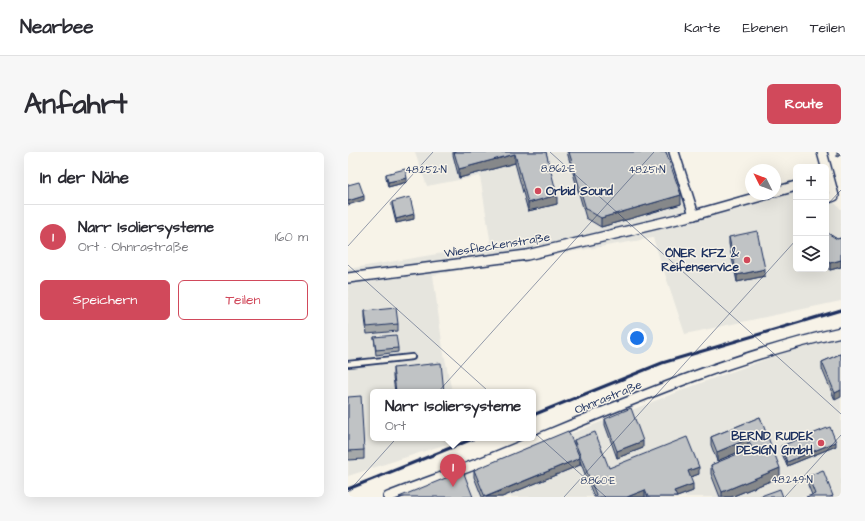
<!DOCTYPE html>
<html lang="de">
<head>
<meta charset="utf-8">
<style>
	:root { --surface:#fff; --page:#f7f7f7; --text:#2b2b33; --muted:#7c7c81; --line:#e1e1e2; --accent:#d1495b }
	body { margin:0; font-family:"Architects Daughter",sans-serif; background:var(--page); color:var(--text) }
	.controls { position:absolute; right:12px; top:12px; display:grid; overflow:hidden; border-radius:6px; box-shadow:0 4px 16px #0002 }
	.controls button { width:36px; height:36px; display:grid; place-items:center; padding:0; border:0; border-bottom:1px solid var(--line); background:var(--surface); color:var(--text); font:20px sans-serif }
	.compass { position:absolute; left:397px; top:12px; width:36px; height:36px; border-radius:50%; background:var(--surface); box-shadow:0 4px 16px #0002; rotate:312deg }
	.you { position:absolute; left:289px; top:186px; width:14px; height:14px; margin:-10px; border:3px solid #fff; border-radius:50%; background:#1a73e8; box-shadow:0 0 0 6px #1a73e833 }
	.badge { display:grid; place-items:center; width:26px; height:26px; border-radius:50%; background:var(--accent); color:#fff; font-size:13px; font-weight:700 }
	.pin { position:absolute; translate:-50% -33px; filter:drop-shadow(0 1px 2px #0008) }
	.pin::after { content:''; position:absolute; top:21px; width:14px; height:12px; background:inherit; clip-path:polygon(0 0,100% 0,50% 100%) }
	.popup { position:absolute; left:22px; top:237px; width:166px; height:52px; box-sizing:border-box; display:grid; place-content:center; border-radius:6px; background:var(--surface); filter:drop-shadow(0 1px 3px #0005); font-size:13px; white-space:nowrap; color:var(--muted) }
	.popup b { font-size:15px; color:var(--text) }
	.popup::after { content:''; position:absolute; left:50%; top:100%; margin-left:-8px; border:8px solid transparent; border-top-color:var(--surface) }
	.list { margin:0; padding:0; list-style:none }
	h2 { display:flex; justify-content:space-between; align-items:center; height:52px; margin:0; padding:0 16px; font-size:17px }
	h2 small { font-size:13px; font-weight:400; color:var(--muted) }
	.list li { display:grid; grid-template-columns:26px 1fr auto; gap:12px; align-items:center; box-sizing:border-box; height:64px; padding:0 16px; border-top:1px solid var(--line) }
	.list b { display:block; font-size:15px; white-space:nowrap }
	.list p { margin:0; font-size:13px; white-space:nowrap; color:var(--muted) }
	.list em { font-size:13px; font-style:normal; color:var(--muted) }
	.actions { display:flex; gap:8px; padding:12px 16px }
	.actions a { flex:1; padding:9px 0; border:1px solid var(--accent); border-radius:6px; text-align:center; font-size:14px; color:var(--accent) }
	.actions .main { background:var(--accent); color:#fff }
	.icon { flex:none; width:22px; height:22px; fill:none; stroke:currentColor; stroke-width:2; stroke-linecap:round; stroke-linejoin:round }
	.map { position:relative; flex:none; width:493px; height:345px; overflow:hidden; border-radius:6px }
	header { display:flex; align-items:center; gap:24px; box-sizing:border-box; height:56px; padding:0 20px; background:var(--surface); border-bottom:1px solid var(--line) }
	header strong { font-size:19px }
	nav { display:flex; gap:22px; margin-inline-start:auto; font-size:14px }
	.intro { display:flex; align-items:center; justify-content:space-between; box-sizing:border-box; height:96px; padding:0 24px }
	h1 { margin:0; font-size:28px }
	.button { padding:10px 18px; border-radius:6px; background:var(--accent); color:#fff; font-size:14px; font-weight:700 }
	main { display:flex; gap:24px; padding:0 24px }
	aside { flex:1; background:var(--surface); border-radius:6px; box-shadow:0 4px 16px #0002 }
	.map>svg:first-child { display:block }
	.built { fill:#e6e5de }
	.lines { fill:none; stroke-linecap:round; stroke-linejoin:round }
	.lane-casing { stroke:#1b2f5e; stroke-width:8 }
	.street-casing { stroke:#1b2f5e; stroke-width:12 }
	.lane { stroke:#f7f3e8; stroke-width:4.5 }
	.street { stroke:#f7f3e8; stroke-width:9 }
	.rail { stroke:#1b2f5e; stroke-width:3 }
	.wall { fill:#a5a8a9; stroke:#1b2f5e }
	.shaded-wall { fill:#86888a; stroke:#1b2f5e }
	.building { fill:#c0c3c5; stroke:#1b2f5e }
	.ticks { fill:none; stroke:#1b2f5e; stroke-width:1; stroke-opacity:0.45 }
	.poi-dot { fill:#d1495b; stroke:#f7f3e8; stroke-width:1.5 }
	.labels { text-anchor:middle; stroke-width:3; stroke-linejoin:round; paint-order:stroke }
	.poi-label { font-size:12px; font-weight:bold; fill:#1b2f5e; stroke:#f7f3e8; text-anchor:end }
	.street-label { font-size:12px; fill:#1b2f5e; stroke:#f7f3e8 }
	.ticks-label { font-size:10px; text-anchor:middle; fill:#1b2f5e; stroke:#f7f3e8; stroke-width:3; stroke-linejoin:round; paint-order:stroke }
</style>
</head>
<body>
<header>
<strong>Nearbee</strong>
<nav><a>Karte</a><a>Ebenen</a><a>Teilen</a></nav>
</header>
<div class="intro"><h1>Anfahrt</h1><a class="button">Route</a></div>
<main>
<aside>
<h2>In der Nähe<small></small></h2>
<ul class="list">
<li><span class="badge">1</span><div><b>Narr Isoliersysteme</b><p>Ort · Ohnrastraße</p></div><em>160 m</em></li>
</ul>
<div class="actions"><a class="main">Speichern</a><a>Teilen</a></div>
</aside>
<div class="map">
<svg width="493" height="345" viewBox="0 0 493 345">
	<rect width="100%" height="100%" fill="#f7f3e8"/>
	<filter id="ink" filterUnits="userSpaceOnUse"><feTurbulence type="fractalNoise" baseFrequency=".025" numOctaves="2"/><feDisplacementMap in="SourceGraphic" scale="8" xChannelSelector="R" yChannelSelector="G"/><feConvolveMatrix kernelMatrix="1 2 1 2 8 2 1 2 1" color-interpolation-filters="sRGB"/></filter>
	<g filter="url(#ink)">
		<!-- built -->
		<g class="built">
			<polygon points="67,0 331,0 350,56 448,38 448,117 478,117 478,43 493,57 493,149 337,182 305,86 85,123 95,197 104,240 25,240 25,286 114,287 0,324 0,117 143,93 132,24 79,34"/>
			<polygon points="493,185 493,345 55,345 122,321 358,229 444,198"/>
		</g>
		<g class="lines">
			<defs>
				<polyline id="lane" points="0,212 64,205"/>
				<g id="street">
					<polyline points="326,0 346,63"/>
					<polyline points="474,0 486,44 478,47"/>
					<polyline points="427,40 448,34"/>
					<polyline points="0,126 179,103 346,63 420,42"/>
					<path d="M40 345C71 333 103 322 134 310 252 262 368 208 493 180"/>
				</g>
			</defs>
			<!-- lane casing -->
			<use href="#lane" class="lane-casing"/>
			<!-- street casing -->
			<use href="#street" class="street-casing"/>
			<!-- lane -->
			<use href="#lane" class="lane"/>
			<!-- street -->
			<use href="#street" class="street"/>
			<!-- rail -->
			<g class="rail">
				<polyline points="185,263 314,211 493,158"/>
				<polyline points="0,337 127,286"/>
			</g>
		</g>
		<!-- wall -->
		<g class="wall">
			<polygon points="105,0 198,0 209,52 180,59 167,11 111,26 105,3"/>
			<polygon points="219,0 318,0 333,52 253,75 238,66"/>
			<polygon points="38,22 59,30 40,35 38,26"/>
			<polygon points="44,50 66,67 48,71 44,55"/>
			<polygon points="478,80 489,87 493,86 493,115 482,118 478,115"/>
			<polygon points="381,85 417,124 389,130 381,92"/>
			<polygon points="17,159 50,172 50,179 19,182 17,166"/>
			<polygon points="26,185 50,196 50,200 28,203"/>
			<polygon points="492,202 487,248 474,217 474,210"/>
			<polygon points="45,216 96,240 47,240 45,225"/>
			<polygon points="0,245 16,298 16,307 0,308"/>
			<polygon points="412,265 432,325 383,345 372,345 363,322 363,313 401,298 400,296 369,309 363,293 363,285"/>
			<polygon points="257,267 295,296 269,306 257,273"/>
			<polygon points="226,288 261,316 351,322 342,325 345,339 329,345 246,345 232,309 232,313 154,345 134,345 126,325 126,318 226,293"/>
			<polygon points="433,294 488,294 439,314 433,299"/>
			<polygon points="460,324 485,345 464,343 460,333"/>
		</g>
		<!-- shaded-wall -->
		<g class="shaded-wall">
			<polygon points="489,0 493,0 493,3 489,5"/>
			<polygon points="167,2 167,11 111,26 111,17"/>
			<polygon points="59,26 59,30 40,35 40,30"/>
			<polygon points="209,43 209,52 180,59 180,51"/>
			<polygon points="333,43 333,52 253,75 253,66"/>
			<polygon points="16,44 16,48 0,53 0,49"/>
			<polygon points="66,62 66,67 48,71 48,67"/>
			<polygon points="493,108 493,115 482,118 482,111"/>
			<polygon points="417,117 417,124 389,130 389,123"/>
			<polygon points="493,238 493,245 487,248 487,241"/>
			<polygon points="400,287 400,296 369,309 369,300"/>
			<polygon points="295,289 295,296 269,306 269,299"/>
			<polygon points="488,290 488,294 439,314 439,310"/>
			<polygon points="232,306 232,313 154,345 138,345"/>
			<polygon points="351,315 351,322 340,326 340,319"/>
			<polygon points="432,316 432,325 383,345 374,345 374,340"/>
			<polygon points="345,332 345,339 329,345 326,345 326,339"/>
			<polygon points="297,338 297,345 279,345"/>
		</g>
		<!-- building -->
		<g class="building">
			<polygon points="106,0 198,0 209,43 180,51 167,2 111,17"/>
			<polygon points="221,0 318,0 333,43 253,66 238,57"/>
			<polygon points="57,17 59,26 40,30 38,22"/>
			<polygon points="11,30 16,44 0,49 0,33"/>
			<polygon points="62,45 66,62 48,67 44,50"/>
			<polygon points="409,79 417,117 389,123 381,85"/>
			<polygon points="478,80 489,87 493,86 493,108 482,111 478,108"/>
			<polygon points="48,156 50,172 19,175 17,159"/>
			<polygon points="48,183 50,196 28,198 26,185"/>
			<polygon points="492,202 493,203 493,238 487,241 474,210"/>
			<polygon points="93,211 96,240 48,240 45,216"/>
			<polygon points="13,244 16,298 0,299 0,245"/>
			<polygon points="283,256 295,289 269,299 257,267"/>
			<polygon points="412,265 432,316 374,340 363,313 404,296 400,287 369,300 363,285"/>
			<polygon points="482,275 488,290 439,310 433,294"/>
			<polygon points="220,279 232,306 137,345 126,318"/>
			<polygon points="247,280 261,316 339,285 351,315 340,319 345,332 326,339 329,345 300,345 297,338 279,345 249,345 226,288"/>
			<polygon points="475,318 485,344 482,345 458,345 467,342 460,324"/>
			<polygon points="115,319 125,345 51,345"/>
			<polygon points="432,337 435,345 410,345"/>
		</g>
	</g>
	<!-- ticks -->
	<path class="ticks" d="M202 0 493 262M478 54 493 38M0 94 85 0M0 113 258 345M0 340 306 0M216 345 448 88M437 345 493 283"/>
	<!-- markers -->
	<g class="poi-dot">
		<circle cx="190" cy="39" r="4"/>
		<circle cx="399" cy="108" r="4"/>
		<circle cx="473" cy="291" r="4"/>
	</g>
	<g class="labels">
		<!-- poi labels -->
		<g class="poi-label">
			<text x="198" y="43" text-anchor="start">Orbid Sound</text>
			<text x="391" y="105">ÖNER KFZ &amp;<tspan x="391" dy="14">Reifenservice</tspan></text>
			<text x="465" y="288">BERND RUDEK<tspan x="465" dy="14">DESIGN GmbH</tspan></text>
		</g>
		<!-- street labels -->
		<g class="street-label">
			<text transform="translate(149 93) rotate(-9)" y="4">Wiesfleckenstraße</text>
			<text transform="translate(260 245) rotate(-22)" y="4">Ohnrastraße</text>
		</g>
	</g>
	<g class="ticks-label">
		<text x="210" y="20">8.862°E</text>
		<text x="78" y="21">48.252°N</text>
		<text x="299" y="21">48.251°N</text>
		<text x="444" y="331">48.249°N</text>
		<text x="250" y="332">8.860°E</text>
	</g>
</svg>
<div class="controls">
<button>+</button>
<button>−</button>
<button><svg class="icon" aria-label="layers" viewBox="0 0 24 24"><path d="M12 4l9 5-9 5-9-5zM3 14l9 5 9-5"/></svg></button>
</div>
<svg class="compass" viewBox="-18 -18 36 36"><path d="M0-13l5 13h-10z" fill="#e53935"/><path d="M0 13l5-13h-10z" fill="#7c7c81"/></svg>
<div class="you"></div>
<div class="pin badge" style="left:105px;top:335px">1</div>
<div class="popup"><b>Narr Isoliersysteme</b>Ort</div>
</div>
</main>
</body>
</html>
